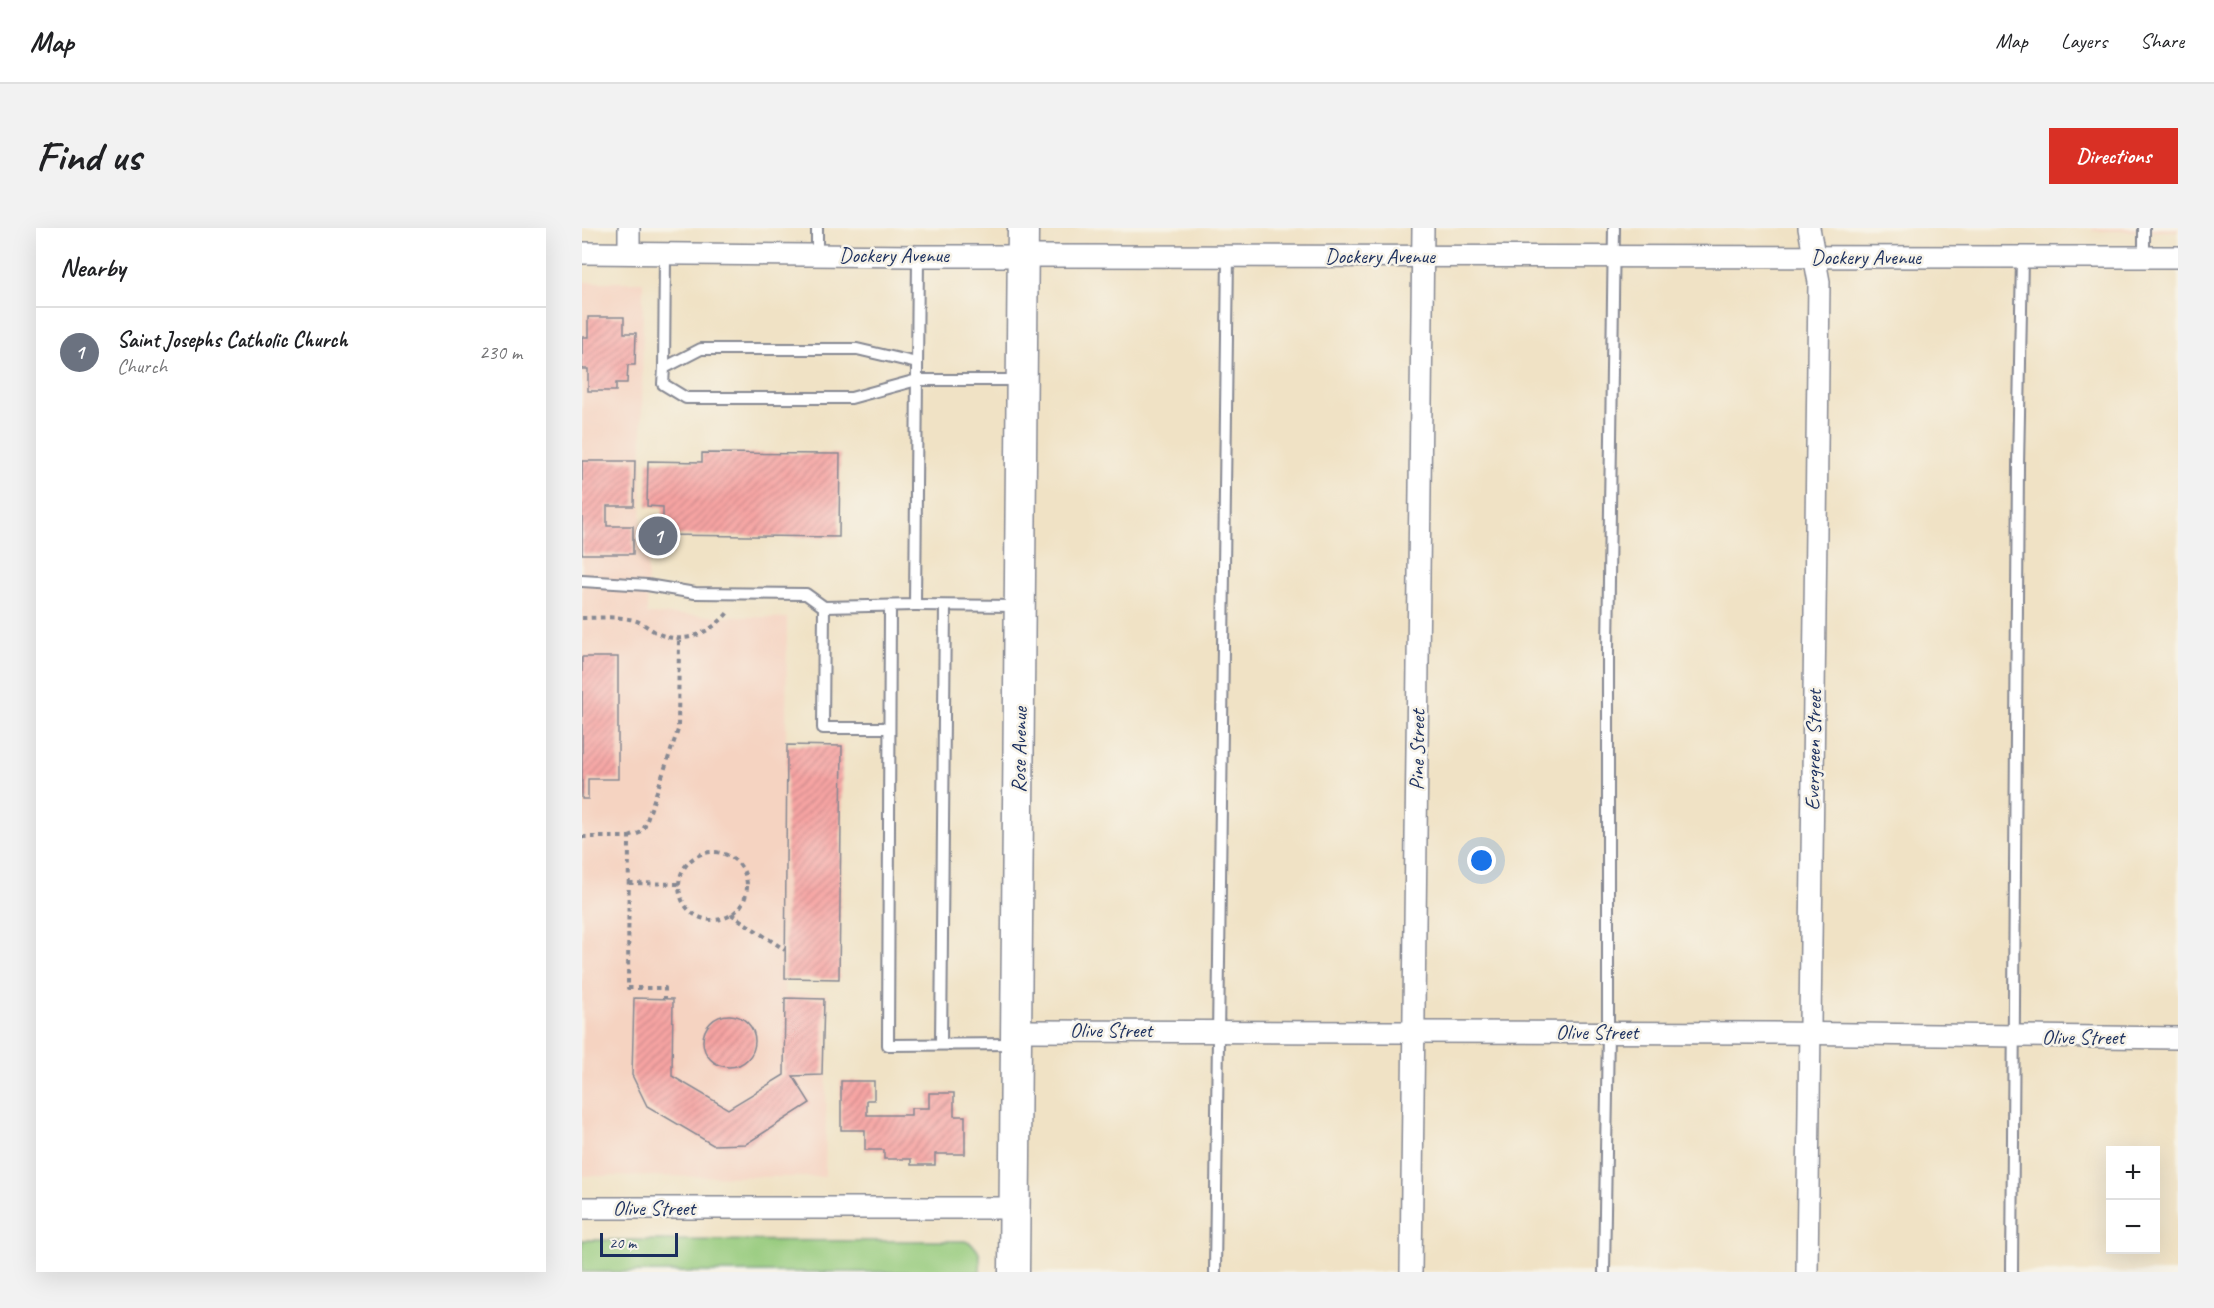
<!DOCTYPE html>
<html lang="en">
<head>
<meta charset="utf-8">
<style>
	:root { --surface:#fff; --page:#f2f2f2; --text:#202124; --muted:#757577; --line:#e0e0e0; --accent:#d93025 }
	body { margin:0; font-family:Caveat,sans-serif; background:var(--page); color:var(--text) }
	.controls { position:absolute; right:18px; bottom:18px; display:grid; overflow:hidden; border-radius:0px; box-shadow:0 6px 24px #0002 }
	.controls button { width:54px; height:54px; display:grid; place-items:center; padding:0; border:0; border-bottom:2px solid var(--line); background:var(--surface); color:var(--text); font:30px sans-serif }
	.scale { position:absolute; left:18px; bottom:15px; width:78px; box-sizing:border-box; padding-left:6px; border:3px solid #1b2f5e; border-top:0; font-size:16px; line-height:21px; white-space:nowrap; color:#1b2f5e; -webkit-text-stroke:4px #f7f3e8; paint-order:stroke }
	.you { position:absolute; left:900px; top:633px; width:21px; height:21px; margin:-15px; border:4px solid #fff; border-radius:50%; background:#1a73e8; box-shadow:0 0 0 9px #1a73e833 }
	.badge { display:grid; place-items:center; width:39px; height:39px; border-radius:50%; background:var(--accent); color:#fff; font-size:20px; font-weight:700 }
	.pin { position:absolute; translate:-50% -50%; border:3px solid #fff; box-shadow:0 2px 6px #0006 }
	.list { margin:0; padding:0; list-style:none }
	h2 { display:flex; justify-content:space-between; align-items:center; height:78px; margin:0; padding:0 24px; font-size:26px }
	h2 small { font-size:20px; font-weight:400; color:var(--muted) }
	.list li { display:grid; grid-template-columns:39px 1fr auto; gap:18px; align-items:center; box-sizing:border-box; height:90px; padding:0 24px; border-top:2px solid var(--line) }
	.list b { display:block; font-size:22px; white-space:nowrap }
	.list p { margin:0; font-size:20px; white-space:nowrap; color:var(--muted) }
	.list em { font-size:20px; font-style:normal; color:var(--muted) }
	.map { position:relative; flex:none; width:1596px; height:1044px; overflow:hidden; border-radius:0px }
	header { display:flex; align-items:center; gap:36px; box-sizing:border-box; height:84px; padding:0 30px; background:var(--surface); border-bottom:2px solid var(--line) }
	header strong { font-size:28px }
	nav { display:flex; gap:33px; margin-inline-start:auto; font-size:21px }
	.intro { display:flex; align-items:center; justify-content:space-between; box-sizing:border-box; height:144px; padding:0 36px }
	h1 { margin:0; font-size:42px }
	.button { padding:15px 27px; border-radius:0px; background:var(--accent); color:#fff; font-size:21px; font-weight:700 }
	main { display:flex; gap:36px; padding:0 36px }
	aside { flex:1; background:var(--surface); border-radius:0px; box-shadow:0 6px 24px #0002 }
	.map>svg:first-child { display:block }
	.built { fill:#f5d3c1 }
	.park { fill:#95ca7b; stroke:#587c6c; stroke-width:1.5 }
	.building { fill:url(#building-hatch) }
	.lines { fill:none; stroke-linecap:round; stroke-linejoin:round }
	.lane-casing { stroke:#868892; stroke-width:14 }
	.street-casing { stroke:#868892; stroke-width:24 }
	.secondary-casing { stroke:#868892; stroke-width:33 }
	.path { stroke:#868892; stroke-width:4; stroke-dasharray:4.5 4.5; stroke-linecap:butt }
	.lane { stroke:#fff; stroke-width:10 }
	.street { stroke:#fff; stroke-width:21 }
	.secondary { stroke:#fff; stroke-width:30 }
	.labels { text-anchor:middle; stroke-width:5; stroke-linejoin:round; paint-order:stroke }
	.street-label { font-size:21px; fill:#1b2f5e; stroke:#f7f3e8 }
</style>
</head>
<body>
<header>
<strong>Map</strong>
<nav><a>Map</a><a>Layers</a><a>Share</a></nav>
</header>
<div class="intro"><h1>Find us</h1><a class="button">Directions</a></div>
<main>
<aside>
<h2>Nearby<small></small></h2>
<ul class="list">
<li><span class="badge" style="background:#6b7280">1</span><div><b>Saint Josephs Catholic Church</b><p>Church</p></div><em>230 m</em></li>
</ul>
</aside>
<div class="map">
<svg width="1596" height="1044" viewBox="0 0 1596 1044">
	<defs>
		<pattern id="building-hatch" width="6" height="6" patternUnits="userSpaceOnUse" patternTransform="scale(1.5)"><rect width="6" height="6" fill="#f7a4a3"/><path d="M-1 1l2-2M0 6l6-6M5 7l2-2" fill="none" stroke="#c78688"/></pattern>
	</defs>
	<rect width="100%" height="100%" fill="#f7f3e8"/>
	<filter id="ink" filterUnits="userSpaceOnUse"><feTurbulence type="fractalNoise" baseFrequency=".0167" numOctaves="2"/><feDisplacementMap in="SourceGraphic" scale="12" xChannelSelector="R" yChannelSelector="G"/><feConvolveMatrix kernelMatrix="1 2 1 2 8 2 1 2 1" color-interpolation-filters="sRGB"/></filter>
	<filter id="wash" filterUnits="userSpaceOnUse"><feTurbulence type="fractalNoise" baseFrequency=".008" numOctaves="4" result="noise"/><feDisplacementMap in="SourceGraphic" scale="24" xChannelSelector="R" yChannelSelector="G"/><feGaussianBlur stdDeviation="1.35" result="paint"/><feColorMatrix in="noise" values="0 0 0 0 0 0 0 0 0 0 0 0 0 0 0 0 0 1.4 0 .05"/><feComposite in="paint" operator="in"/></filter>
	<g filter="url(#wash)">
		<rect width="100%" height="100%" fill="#f0e2c5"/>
		<!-- built -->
		<g class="built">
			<rect x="1510" y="0" width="86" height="3"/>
			<polygon points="0,54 61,54 59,323 66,323 65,386 205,390 202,765 246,766 243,949 0,948"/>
		</g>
		<!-- park -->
		<path class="park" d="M0 1012 383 1013C399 1019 399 1029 398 1044H0Z"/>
		<g id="blocks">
			<!-- building -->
			<g class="building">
				<polygon points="6,89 42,89 42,105 54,105 53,137 46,137 45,155 34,155 34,163 6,163 6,141 0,141 0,109 6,109"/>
				<polygon points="120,225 258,226 257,309 81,307 81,279 65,278 66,233 120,234"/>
				<polygon points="0,233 53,233 52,278 25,278 25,298 51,298 51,326 0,326"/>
				<polygon points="0,429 36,429 36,551 6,551 6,571 0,571"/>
				<polygon points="205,517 260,518 257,751 203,750"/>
				<polygon points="52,770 91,771 90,848 146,881 202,847 203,770 242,771 240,847 211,848 228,875 164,916 131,917 65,878 50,847"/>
				<circle cx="147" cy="813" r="26"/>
				<polygon points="259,853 292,853 292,872 285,872 285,887 329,887 329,880 347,880 347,865 372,865 372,888 383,888 383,926 353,926 353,937 329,937 329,931 302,931 302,922 283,922 283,902 259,902"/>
			</g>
		</g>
	</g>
	<g filter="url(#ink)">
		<use href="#blocks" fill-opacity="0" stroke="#868892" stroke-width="1.5"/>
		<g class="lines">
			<defs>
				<g id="lane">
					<polyline points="235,0 235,27"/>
					<polyline points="1562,0 1562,29"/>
					<polyline points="335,135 275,121 119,121 82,140 81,156 104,170 269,170 335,152 438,152"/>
					<polyline points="82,140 83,27"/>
					<polyline points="0,353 65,357 113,365 224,366 242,379 333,377 336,28"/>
					<polyline points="333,377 435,378"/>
					<polyline points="308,378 306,817 432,816"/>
					<polyline points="242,379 241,500 307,500"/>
					<polyline points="359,816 363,378"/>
					<polyline points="633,1044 646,28"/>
					<polyline points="1022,1044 1026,804 1026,422 1032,0"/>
					<polyline points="1430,1044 1436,238 1440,30"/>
				</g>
				<g id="street">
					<polyline points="0,25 336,28 1596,29"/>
					<polyline points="47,25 47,0"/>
					<polyline points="435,803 1192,805 1596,810"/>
					<polyline points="0,980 433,980"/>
					<polyline points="829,1044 841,0"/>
					<polyline points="1225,1044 1237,54 1227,0"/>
				</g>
				<polyline id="secondary" points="432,1044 441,0"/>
			</defs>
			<!-- lane casing -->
			<use href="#lane" class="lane-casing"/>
			<!-- street casing -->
			<use href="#street" class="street-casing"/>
			<!-- secondary casing -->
			<use href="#secondary" class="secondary-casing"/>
			<!-- path -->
			<g class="path">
				<path d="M0 390C15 390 33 388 47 391 58 392 67 401 77 406 103 418 132 403 147 383"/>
				<polyline points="0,609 47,609 46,760 83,760 83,771"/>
				<polyline points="47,609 60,604 63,598 96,502 97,409"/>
				<circle cx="131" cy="658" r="34"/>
				<polyline points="47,655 98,656"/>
				<polyline points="149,686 203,722"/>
			</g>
			<!-- lane -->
			<use href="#lane" class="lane"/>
			<!-- street -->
			<use href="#street" class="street"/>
			<!-- secondary -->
			<use href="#secondary" class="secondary"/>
		</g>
	</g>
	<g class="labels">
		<!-- street labels -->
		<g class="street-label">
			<text x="312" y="34">Dockery Avenue</text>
			<text x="798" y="35">Dockery Avenue</text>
			<text x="1284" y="36">Dockery Avenue</text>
			<text transform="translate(437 522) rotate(-89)" y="7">Rose Avenue</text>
			<text transform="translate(835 522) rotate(-89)" y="7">Pine Street</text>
			<text transform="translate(1231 522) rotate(-89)" y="7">Evergreen Street</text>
			<text x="529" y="809">Olive Street</text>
			<text x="1015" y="811">Olive Street</text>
			<text x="1501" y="816">Olive Street</text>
			<text x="72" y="987">Olive Street</text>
		</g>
	</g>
</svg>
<div class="controls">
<button>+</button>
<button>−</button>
</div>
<div class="scale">20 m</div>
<div class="you"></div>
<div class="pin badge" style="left:76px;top:308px;background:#6b7280">1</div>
</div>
</main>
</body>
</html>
